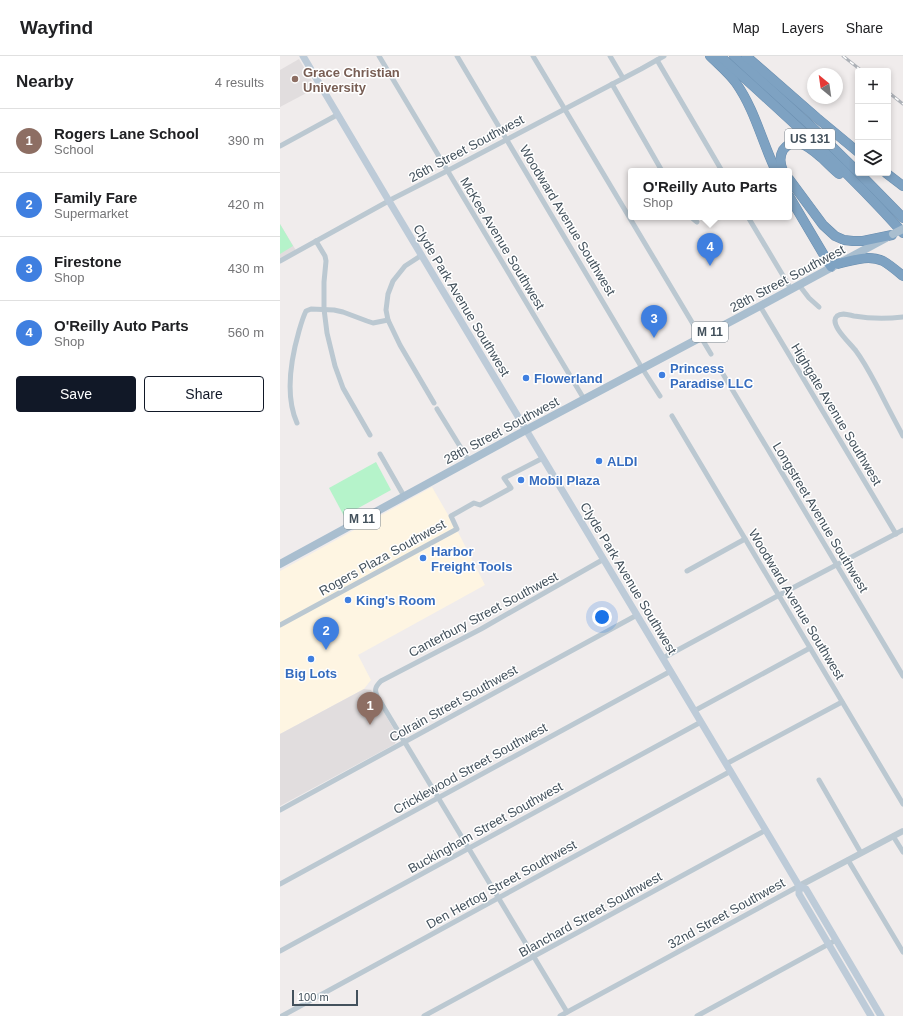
<!DOCTYPE html>
<html lang="en">
<head>
<meta charset="utf-8">
<style>
	:root { --surface:#fff; --page:#f6f6f6; --text:#202124; --muted:#757577; --line:#e0e0e0; --accent:#111827 }
	body { margin:0; font-family:Arial,sans-serif; background:var(--page); color:var(--text) }
	.controls { position:absolute; right:12px; top:12px; display:grid; overflow:hidden; border-radius:4px; box-shadow:0 2px 6px #0003 }
	.controls button { width:36px; height:36px; display:grid; place-items:center; padding:0; border:0; border-bottom:1px solid var(--line); background:var(--surface); color:var(--text); font:20px sans-serif }
	.compass { position:absolute; left:527px; top:12px; width:36px; height:36px; border-radius:50%; background:var(--surface); box-shadow:0 2px 6px #0003; rotate:331deg }
	.scale { position:absolute; left:12px; bottom:10px; width:66px; box-sizing:border-box; padding-left:4px; border:2px solid #43515c; border-top:0; font-size:11px; line-height:14px; white-space:nowrap; color:#43515c; -webkit-text-stroke:3px #fff; paint-order:stroke }
	.you { position:absolute; left:322px; top:561px; width:14px; height:14px; margin:-10px; border:3px solid #fff; border-radius:50%; background:#1a73e8; box-shadow:0 0 0 6px #1a73e833 }
	.badge { display:grid; place-items:center; width:26px; height:26px; border-radius:50%; background:var(--accent); color:#fff; font-size:13px; font-weight:700 }
	.pin { position:absolute; translate:-50% -33px; filter:drop-shadow(0 1px 2px #0008) }
	.pin::after { content:''; position:absolute; top:21px; width:14px; height:12px; background:inherit; clip-path:polygon(0 0,100% 0,50% 100%) }
	.popup { position:absolute; left:348px; top:112px; width:164px; height:52px; box-sizing:border-box; display:grid; place-content:center; border-radius:4px; background:var(--surface); filter:drop-shadow(0 1px 3px #0005); font-size:13px; white-space:nowrap; color:var(--muted) }
	.popup b { font-size:15px; color:var(--text) }
	.popup::after { content:''; position:absolute; left:50%; top:100%; margin-left:-8px; border:8px solid transparent; border-top-color:var(--surface) }
	.list { margin:0; padding:0; list-style:none }
	h2 { display:flex; justify-content:space-between; align-items:center; height:52px; margin:0; padding:0 16px; font-size:17px }
	h2 small { font-size:13px; font-weight:400; color:var(--muted) }
	.list li { display:grid; grid-template-columns:26px 1fr auto; gap:12px; align-items:center; box-sizing:border-box; height:64px; padding:0 16px; border-top:1px solid var(--line) }
	.list b { display:block; font-size:15px; white-space:nowrap }
	.list p { margin:0; font-size:13px; white-space:nowrap; color:var(--muted) }
	.list em { font-size:13px; font-style:normal; color:var(--muted) }
	.actions { display:flex; gap:8px; padding:12px 16px }
	.actions a { flex:1; padding:9px 0; border:1px solid var(--accent); border-radius:4px; text-align:center; font-size:14px; color:var(--accent) }
	.actions .main { background:var(--accent); color:#fff }
	.icon { flex:none; width:22px; height:22px; fill:none; stroke:currentColor; stroke-width:2; stroke-linecap:round; stroke-linejoin:round }
	.map { position:relative; flex:none; width:623px; height:960px; overflow:hidden }
	header { display:flex; align-items:center; gap:24px; box-sizing:border-box; height:56px; padding:0 20px; background:var(--surface); border-bottom:1px solid var(--line) }
	header strong { font-size:19px }
	nav { display:flex; gap:22px; margin-inline-start:auto; font-size:14px }
	main { display:flex }
	aside { flex:1; background:var(--surface) }
	.map>svg:first-child { display:block }
	.commercial { fill:#fef5e2 }
	.education { fill:#e1ddde }
	.green { fill:#b5f3ca }
	.lines { fill:none; stroke-linecap:round; stroke-linejoin:round }
	.motorway-casing { stroke:#698dae; stroke-width:10 }
	.minor { stroke:#bbc8d1; stroke-width:5 }
	.tertiary { stroke:#bbc8d1; stroke-width:6 }
	.secondary { stroke:#bdcbd8; stroke-width:7 }
	.primary { stroke:#a9becf; stroke-width:8 }
	.motorway { stroke:#7ea2c2; stroke-width:9 }
	.rail-casing { stroke:#aeb2b8; stroke-width:3 }
	.rail { stroke:#fff; stroke-width:1.5; stroke-dasharray:4.5; stroke-linecap:butt }
	.primary-bridge { stroke:#a9becf; stroke-width:8 }
	.education-dot { fill:#8d6e63; stroke:#fff; stroke-width:1.5 }
	.shop-dot { fill:#3f7fe0; stroke:#fff; stroke-width:1.5 }
	.labels { text-anchor:middle; stroke-width:3; stroke-linejoin:round; paint-order:stroke }
	.shield { fill:#fff; stroke:#7b858d; stroke-width:1 }
	.shield-label { font-size:12px; font-weight:bold; fill:#43515c }
	.education-label { font-size:13px; font-weight:bold; fill:#785e54; stroke:#fff; text-anchor:start }
	.street-label { font-size:13px; fill:#43515c; stroke:#fff }
	.shop-label { font-size:13px; font-weight:bold; fill:#366cbe; stroke:#fff; text-anchor:start }
</style>
</head>
<body>
<header>
<strong>Wayfind</strong>
<nav><a>Map</a><a>Layers</a><a>Share</a></nav>
</header>
<main>
<aside>
<h2>Nearby<small>4 results</small></h2>
<ul class="list">
<li><span class="badge" style="background:#8d6e63">1</span><div><b>Rogers Lane School</b><p>School</p></div><em>390 m</em></li>
<li><span class="badge" style="background:#3f7fe0">2</span><div><b>Family Fare</b><p>Supermarket</p></div><em>420 m</em></li>
<li><span class="badge" style="background:#3f7fe0">3</span><div><b>Firestone</b><p>Shop</p></div><em>430 m</em></li>
<li><span class="badge" style="background:#3f7fe0">4</span><div><b>O'Reilly Auto Parts</b><p>Shop</p></div><em>560 m</em></li>
</ul>
<div class="actions"><a class="main">Save</a><a>Share</a></div>
</aside>
<div class="map">
<svg width="623" height="960" viewBox="0 0 623 960">
	<rect width="100%" height="100%" fill="#f0ecec"/>
	<!-- commercial -->
	<polygon class="commercial" points="152,431 178,476 205,529 78,599 91,624 84,633 0,678 0,515"/>
	<!-- education -->
	<g class="education">
		<polygon points="19,3 36,32 0,51 0,14"/>
		<polygon points="0,168 17,196 0,205"/>
		<polygon points="84,633 91,634 117,679 115,688 0,750 0,678"/>
	</g>
	<!-- green -->
	<g class="green">
		<polygon points="0,168 13,190 0,198"/>
		<polygon points="96,406 111,434 64,460 49,432"/>
	</g>
	<g class="lines">
		<defs>
			<g id="motorway">
				<path d="M430 0C439 9 449 17 456 27 475 54 482 86 496 115"/>
				<path d="M440 0C503 57 566 113 623 177"/>
				<polyline points="454,0 532,71 578,116"/>
				<polyline points="466,0 537,62 578,96"/>
				<path d="M503 115C500 108 499 101 503 94 516 77 532 94 543 103 548 108 553 113 559 118"/>
				<polyline points="579,117 623,162"/>
				<polyline points="606,117 623,130"/>
				<polyline points="509,123 543,169 555,180 564,184 573,185 583,185 612,179"/>
				<polyline points="509,140 551,211"/>
				<path d="M557 208C571 205 588 198 603 205 610 209 617 215 623 220"/>
			</g>
		</defs>
		<!-- motorway casing -->
		<use href="#motorway" class="motorway-casing"/>
		<!-- minor -->
		<g class="minor">
			<polyline points="99,0 304,343"/>
			<polyline points="177,0 362,312 380,340"/>
			<polyline points="253,0 431,298"/>
			<polyline points="330,0 343,22"/>
			<polyline points="377,4 442,115"/>
			<polyline points="332,28 382,115"/>
			<polyline points="0,90 57,59"/>
			<polyline points="411,161 417,166"/>
			<polyline points="468,161 511,233"/>
			<polyline points="36,185 45,200 46,205 44,226 44,253 47,277 55,310 63,332 90,379"/>
			<polyline points="142,199 125,210 113,225 108,238 106,254 108,264 120,289 154,347"/>
			<polyline points="0,205 114,142 167,115 361,13 384,0"/>
			<polyline points="519,229 529,242 539,251"/>
			<polyline points="480,250 616,478"/>
			<path d="M623 261C607 263 591 263 574 260 569 259 562 256 557 260 548 268 571 288 576 295 585 307 592 321 599 334 607 350 615 365 623 380"/>
			<polyline points="440,313 623,620"/>
			<polyline points="157,353 189,405"/>
			<polyline points="392,360 623,748"/>
			<path d="M17 367C5 340 11 303 19 275 21 268 23 261 26 255L31 253 54 254 63 256 87 265 93 267 108 264"/>
			<polyline points="100,398 124,440"/>
			<polyline points="407,515 465,483"/>
			<polyline points="0,569 177,473 171,460 194,447 200,449 231,432 224,422 263,402"/>
			<polyline points="383,602 503,537 623,474"/>
			<polyline points="414,655 530,592"/>
			<polyline points="446,708 562,646"/>
			<polyline points="539,724 581,797"/>
			<polyline points="0,754 357,559"/>
			<polyline points="613,780 623,796"/>
			<polyline points="568,804 623,896"/>
			<polyline points="0,828 391,615"/>
			<polyline points="0,895 421,666"/>
			<path d="M287 956 97 640C94 633 96 630 101 625L201 573 324 503"/>
			<polyline points="2,960 451,715"/>
			<polyline points="144,960 486,774"/>
			<polyline points="280,960 519,830"/>
			<polyline points="417,960 556,884"/>
		</g>
		<!-- tertiary -->
		<polyline class="tertiary" points="519,830 623,775"/>
		<!-- secondary -->
		<g class="secondary">
			<polyline points="23,0 106,140 494,788 519,830 519,838 591,960"/>
			<polyline points="519,830 526,833 601,960"/>
		</g>
		<!-- primary -->
		<polyline class="primary" points="0,508 246,374 480,250 606,182"/>
		<!-- motorway -->
		<use href="#motorway" class="motorway"/>
		<defs>
			<g id="rail">
				<polyline points="563,0 582,15"/>
				<polyline points="608,36 623,48"/>
			</g>
		</defs>
		<!-- rail casing -->
		<use href="#rail" class="rail-casing"/>
		<!-- rail -->
		<use href="#rail" class="rail"/>
		<!-- primary-bridge -->
		<polyline class="primary-bridge" points="613,178 623,173"/>
	</g>
	<!-- markers -->
	<circle class="education-dot" cx="15" cy="23" r="4"/>
	<g class="shop-dot">
		<circle cx="382" cy="319" r="4"/>
		<circle cx="246" cy="322" r="4"/>
		<circle cx="319" cy="405" r="4"/>
		<circle cx="241" cy="424" r="4"/>
		<circle cx="143" cy="502" r="4"/>
		<circle cx="68" cy="544" r="4"/>
		<circle cx="31" cy="603" r="4"/>
	</g>
	<g class="labels">
		<!-- shield labels -->
		<g class="shield">
			<rect x="505" y="73" width="50" height="20" rx="3"/>
			<rect x="412" y="266" width="36" height="20" rx="3"/>
			<rect x="64" y="453" width="36" height="20" rx="3"/>
		</g>
		<g class="shield-label">
			<text x="530" y="87">US 131</text>
			<text x="430" y="280">M 11</text>
			<text x="82" y="467">M 11</text>
		</g>
		<!-- education labels -->
		<g class="education-label">
			<text x="23" y="21">Grace Christian<tspan x="23" dy="15">University</tspan></text>
		</g>
		<!-- street labels -->
		<g class="street-label">
			<text transform="translate(186 92) rotate(-28)" y="5">26th Street Southwest</text>
			<text transform="translate(288 164) rotate(59)" y="5">Woodward Avenue Southwest</text>
			<text transform="translate(223 187) rotate(59)" y="5">McKee Avenue Southwest</text>
			<text transform="translate(507 222) rotate(-28)" y="5">28th Street Southwest</text>
			<text transform="translate(182 244) rotate(59)" y="5">Clyde Park Avenue Southwest</text>
			<text transform="translate(557 358) rotate(59)" y="5">Highgate Avenue Southwest</text>
			<text transform="translate(221 374) rotate(-28)" y="5">28th Street Southwest</text>
			<text transform="translate(541 461) rotate(59)" y="5">Longstreet Avenue Southwest</text>
			<text transform="translate(102 501) rotate(-29)" y="5">Rogers Plaza Southwest</text>
			<text transform="translate(349 522) rotate(59)" y="5">Clyde Park Avenue Southwest</text>
			<text transform="translate(517 548) rotate(59)" y="5">Woodward Avenue Southwest</text>
			<text transform="translate(203 558) rotate(-28)" y="5">Canterbury Street Southwest</text>
			<text transform="translate(173 647) rotate(-29)" y="5">Colrain Street Southwest</text>
			<text transform="translate(190 712) rotate(-29)" y="5">Cricklewood Street Southwest</text>
			<text transform="translate(205 771) rotate(-29)" y="5">Buckingham Street Southwest</text>
			<text transform="translate(221 828) rotate(-29)" y="5">Den Hertog Street Southwest</text>
			<text transform="translate(446 857) rotate(-29)" y="5">32nd Street Southwest</text>
			<text transform="translate(310 858) rotate(-29)" y="5">Blanchard Street Southwest</text>
		</g>
		<!-- shop labels -->
		<g class="shop-label">
			<text x="390" y="317">Princess<tspan x="390" dy="15">Paradise LLC</tspan></text>
			<text x="254" y="327">Flowerland</text>
			<text x="327" y="410">ALDI</text>
			<text x="249" y="429">Mobil Plaza</text>
			<text x="151" y="500">Harbor<tspan x="151" dy="15">Freight Tools</tspan></text>
			<text x="76" y="549">King's Room</text>
			<text x="31" y="622" text-anchor="middle">Big Lots</text>
		</g>
	</g>
</svg>
<div class="controls">
<button>+</button>
<button>−</button>
<button><svg class="icon" aria-label="layers" viewBox="0 0 24 24"><path d="M12 4l9 5-9 5-9-5zM3 14l9 5 9-5"/></svg></button>
</div>
<svg class="compass" viewBox="-18 -18 36 36"><path d="M0-13l5 13h-10z" fill="#e53935"/><path d="M0 13l5-13h-10z" fill="#757577"/></svg>
<div class="scale">100 m</div>
<div class="you"></div>
<div class="pin badge" style="left:90px;top:669px;background:#8d6e63">1</div>
<div class="pin badge" style="left:46px;top:594px;background:#3f7fe0">2</div>
<div class="pin badge" style="left:374px;top:282px;background:#3f7fe0">3</div>
<div class="pin badge" style="left:430px;top:210px;background:#3f7fe0">4</div>
<div class="popup"><b>O'Reilly Auto Parts</b>Shop</div>
</div>
</main>
</body>
</html>
